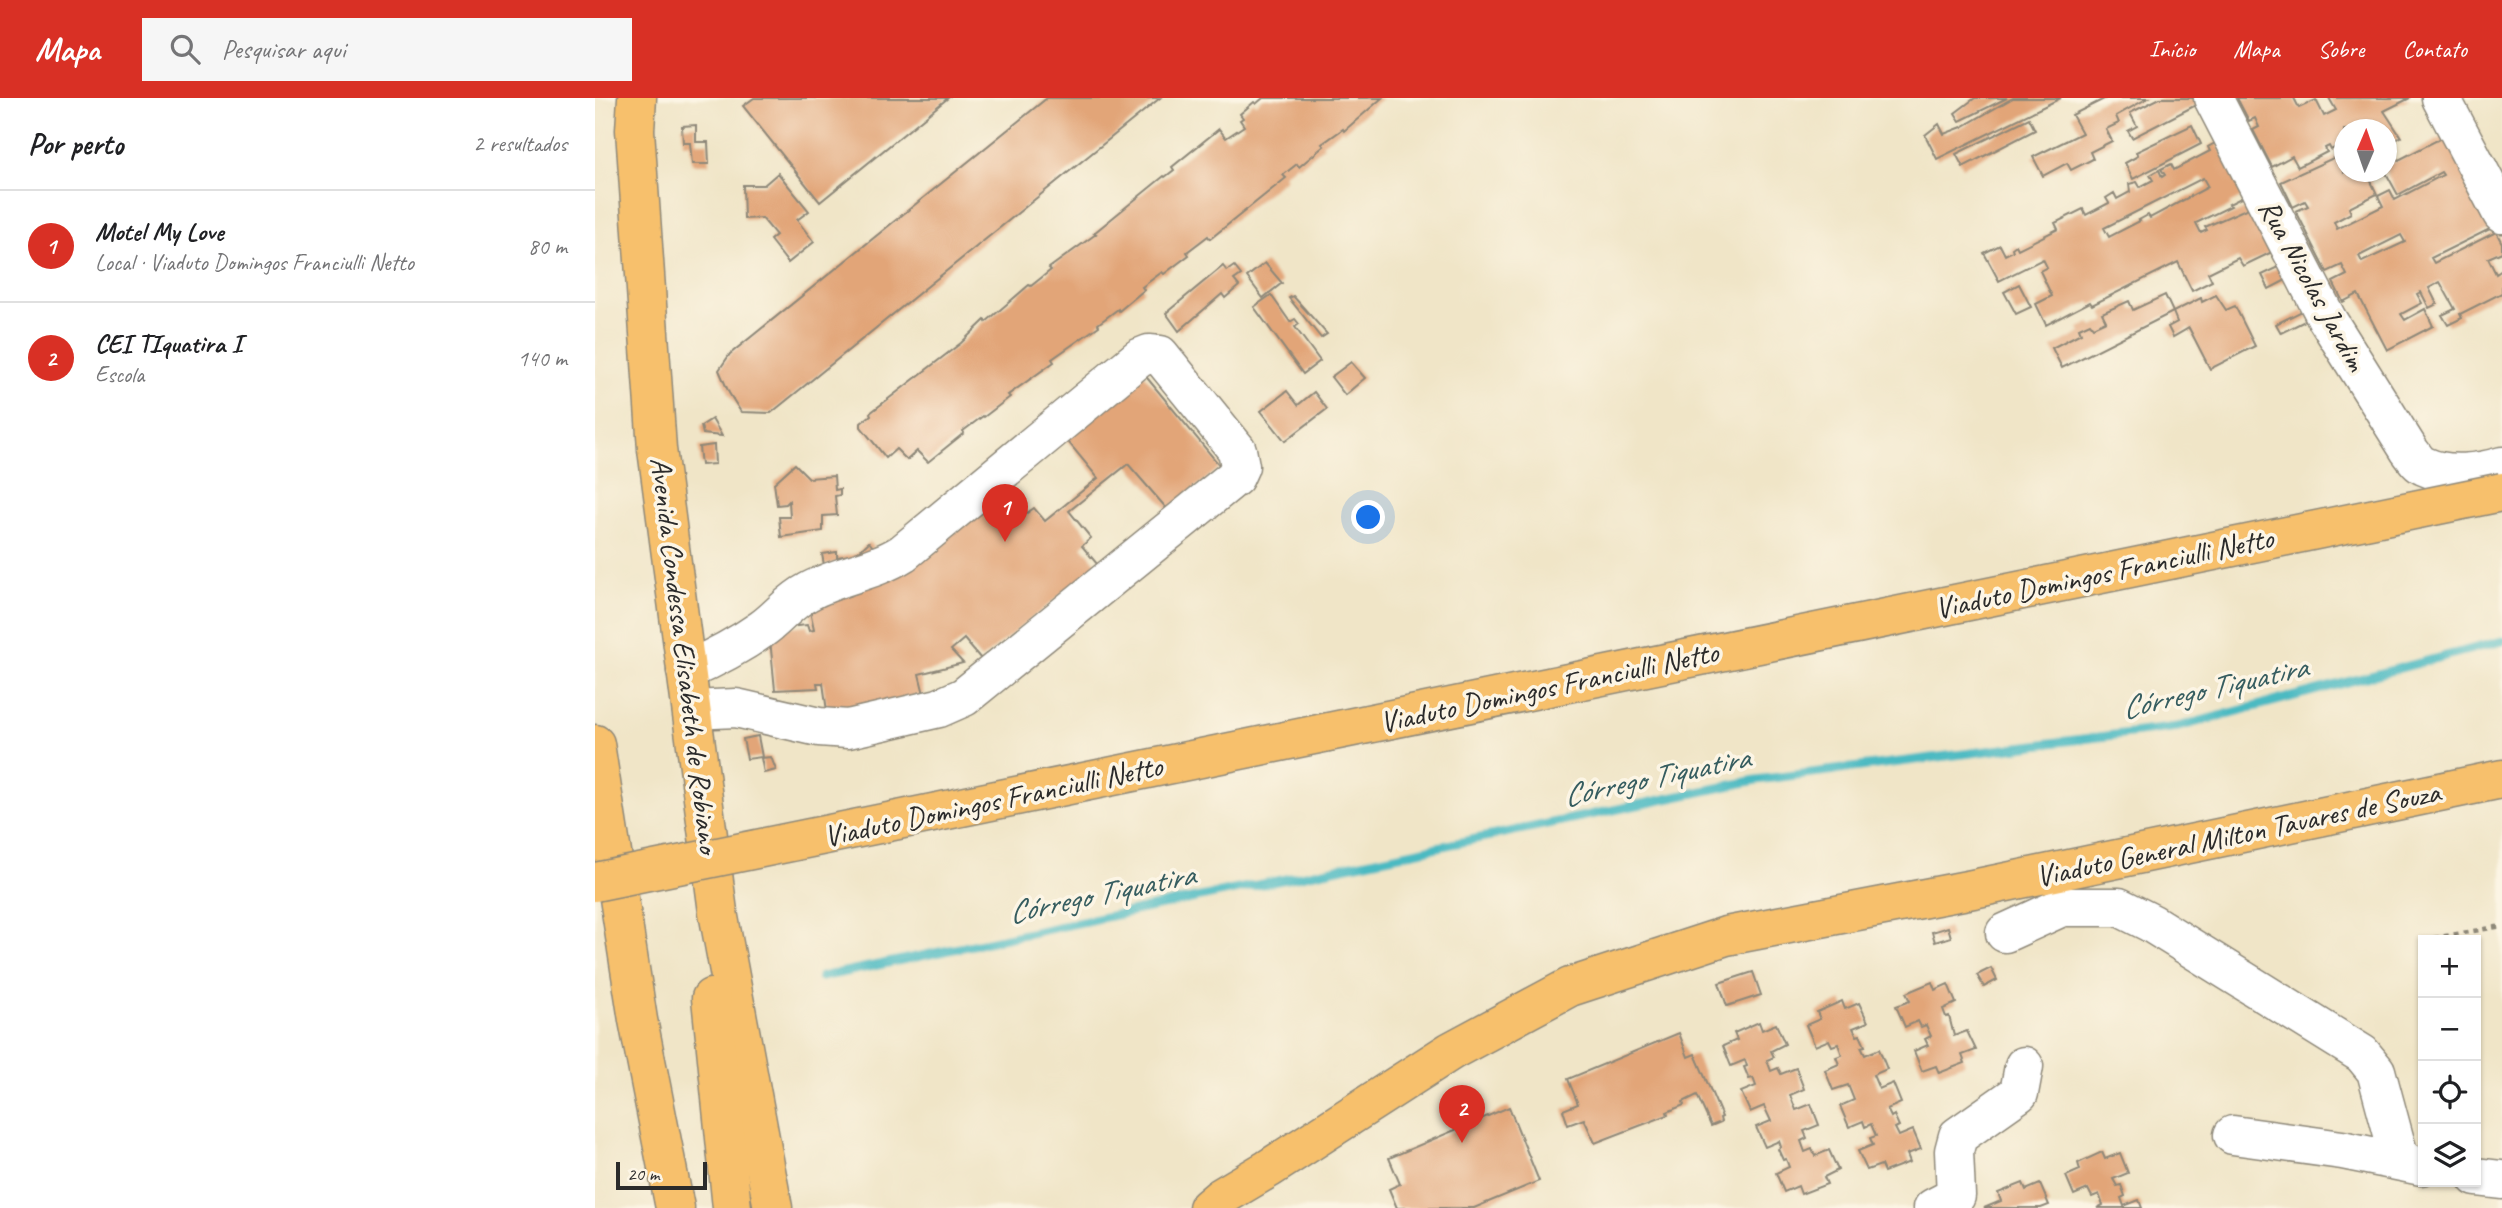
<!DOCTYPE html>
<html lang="pt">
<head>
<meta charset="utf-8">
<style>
	:root { --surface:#fff; --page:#f6f6f6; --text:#202124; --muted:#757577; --line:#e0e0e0; --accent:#d93025 }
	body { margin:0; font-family:Caveat,sans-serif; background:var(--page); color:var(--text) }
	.controls { position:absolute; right:21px; bottom:21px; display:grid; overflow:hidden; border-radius:0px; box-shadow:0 2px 5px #0004 }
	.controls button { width:63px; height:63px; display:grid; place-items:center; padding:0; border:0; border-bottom:2px solid var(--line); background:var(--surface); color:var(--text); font:35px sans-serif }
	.compass { position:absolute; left:1739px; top:21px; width:63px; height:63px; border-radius:50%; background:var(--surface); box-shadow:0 2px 5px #0004; rotate:2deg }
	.scale { position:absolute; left:21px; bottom:18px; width:91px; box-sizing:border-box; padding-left:7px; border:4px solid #2b2b2b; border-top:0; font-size:19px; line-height:24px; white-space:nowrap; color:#2b2b2b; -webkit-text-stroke:5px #fcf5e5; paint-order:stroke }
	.you { position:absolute; left:774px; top:420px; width:24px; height:24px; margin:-18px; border:5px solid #fff; border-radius:50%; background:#1a73e8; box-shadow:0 0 0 10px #1a73e833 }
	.badge { display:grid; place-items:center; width:46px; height:46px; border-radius:50%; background:var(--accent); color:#fff; font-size:23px; font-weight:700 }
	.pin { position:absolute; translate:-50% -58px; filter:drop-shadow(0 2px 4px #0008) }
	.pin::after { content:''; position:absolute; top:37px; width:24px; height:21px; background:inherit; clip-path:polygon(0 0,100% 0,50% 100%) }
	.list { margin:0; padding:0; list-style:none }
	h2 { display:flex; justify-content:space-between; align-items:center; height:91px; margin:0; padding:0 28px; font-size:30px }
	h2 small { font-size:23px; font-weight:400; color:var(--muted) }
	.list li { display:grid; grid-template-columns:46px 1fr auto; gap:21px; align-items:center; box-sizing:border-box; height:112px; padding:0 28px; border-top:2px solid var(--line) }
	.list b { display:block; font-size:26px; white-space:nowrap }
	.list p { margin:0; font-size:23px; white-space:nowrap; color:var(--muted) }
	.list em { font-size:23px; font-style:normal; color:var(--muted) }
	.icon { flex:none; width:38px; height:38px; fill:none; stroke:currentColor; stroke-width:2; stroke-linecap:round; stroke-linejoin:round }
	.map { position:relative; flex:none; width:1907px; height:1110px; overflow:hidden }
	header { display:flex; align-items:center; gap:42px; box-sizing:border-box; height:98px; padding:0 35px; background:var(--accent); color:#fff }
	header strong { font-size:33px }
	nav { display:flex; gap:38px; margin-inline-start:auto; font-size:24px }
	.search { width:490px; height:63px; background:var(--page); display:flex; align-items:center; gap:18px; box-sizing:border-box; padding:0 24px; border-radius:0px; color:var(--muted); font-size:26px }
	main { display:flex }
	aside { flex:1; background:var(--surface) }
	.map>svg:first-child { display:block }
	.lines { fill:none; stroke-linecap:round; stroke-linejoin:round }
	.stream { stroke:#4bbac2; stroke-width:9 }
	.building { fill:#e2a578; fill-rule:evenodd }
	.minor-casing { stroke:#8e8879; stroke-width:41 }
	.major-casing { stroke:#8e8879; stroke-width:41 }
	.highway-casing { stroke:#8e8879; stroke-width:41 }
	.path { stroke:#8e8879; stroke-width:4.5; stroke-dasharray:5 5; stroke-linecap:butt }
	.minor { stroke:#fff; stroke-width:38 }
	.major { stroke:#f7c06c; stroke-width:38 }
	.highway { stroke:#f7c06c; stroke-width:38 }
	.major-bridge-casing { stroke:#8e8879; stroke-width:41; stroke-linecap:butt }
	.major-bridge { stroke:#f7c06c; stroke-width:38 }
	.labels { text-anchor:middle; stroke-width:7; stroke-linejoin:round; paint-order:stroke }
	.street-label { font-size:30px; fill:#2b2b2b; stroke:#fcf5e5 }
	.water-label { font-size:32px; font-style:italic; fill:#365d60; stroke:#fcf5e5 }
</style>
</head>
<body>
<header>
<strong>Mapa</strong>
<div class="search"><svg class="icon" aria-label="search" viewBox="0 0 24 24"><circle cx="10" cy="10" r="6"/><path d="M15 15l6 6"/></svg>Pesquisar aqui</div>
<nav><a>Início</a><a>Mapa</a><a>Sobre</a><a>Contato</a></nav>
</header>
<main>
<aside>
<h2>Por perto<small>2 resultados</small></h2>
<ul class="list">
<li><span class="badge">1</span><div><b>Motel My Love</b><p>Local · Viaduto Domingos Franciulli Netto</p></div><em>80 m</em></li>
<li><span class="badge">2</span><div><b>CEI TIquatira I</b><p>Escola</p></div><em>140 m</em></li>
</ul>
</aside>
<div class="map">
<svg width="1907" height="1110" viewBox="0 0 1907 1110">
	<rect width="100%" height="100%" fill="#fcf5e5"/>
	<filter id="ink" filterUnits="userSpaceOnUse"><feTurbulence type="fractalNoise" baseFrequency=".0143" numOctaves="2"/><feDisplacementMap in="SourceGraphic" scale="14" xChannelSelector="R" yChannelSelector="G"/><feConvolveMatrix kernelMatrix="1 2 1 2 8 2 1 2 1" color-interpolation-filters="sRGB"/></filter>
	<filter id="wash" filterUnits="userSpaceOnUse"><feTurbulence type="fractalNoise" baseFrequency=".00686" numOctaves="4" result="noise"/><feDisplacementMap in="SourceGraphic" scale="28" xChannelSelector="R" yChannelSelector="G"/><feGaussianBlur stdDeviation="1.57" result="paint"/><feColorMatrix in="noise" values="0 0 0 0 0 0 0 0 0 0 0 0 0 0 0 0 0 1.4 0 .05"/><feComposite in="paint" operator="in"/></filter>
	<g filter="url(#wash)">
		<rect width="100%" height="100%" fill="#f0e5c7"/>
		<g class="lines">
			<!-- stream -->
			<polyline class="stream" points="226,879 1161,682 1583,629 1907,543"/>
		</g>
		<g id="blocks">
			<!-- building -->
			<g class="building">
				<polygon points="159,0 353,0 225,104 148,8"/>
				<polygon points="452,0 565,0 176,315 146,314 134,295 124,272 135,256"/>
				<polygon points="668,0 787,0 749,33 748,31 727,46 729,48 704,69 702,66 688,77 691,80 615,141 613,138 592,154 594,157 569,176 567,174 547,189 549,192 524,213 523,211 503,226 504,228 457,261 459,264 413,297 415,299 389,319 388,318 368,333 369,335 333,364 322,353 312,362 301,351 291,360 266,329 266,325 276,317 275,315 366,245 390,222 391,224 434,187 436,188 456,172 454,170 501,136 499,135 569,78 570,79 579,72 577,69 624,31 631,40 649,28 645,22 648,20 645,16 659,4 661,6"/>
				<polygon points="1380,0 1412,0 1365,23 1360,15"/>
				<polygon points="1418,0 1466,0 1342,61 1330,37 1344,26 1349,36 1367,29"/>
				<polygon points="1511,0 1553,0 1521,18 1524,25 1511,31 1517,43 1495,54 1498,61 1476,72 1472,65 1448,78 1438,59 1487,35 1477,17"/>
				<polygon points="1565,0 1599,0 1603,6 1537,40 1533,33 1542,28 1535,15"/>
				<polygon points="1642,0 1699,0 1704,10 1721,2 1729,18 1741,12 1734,0 1815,0 1789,13 1806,39 1792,47 1792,32 1749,32 1749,45 1736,52 1734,48 1730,50 1732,54 1703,69 1697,58 1677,69 1658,32 1664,29 1660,20 1654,23"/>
				<polygon points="1434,20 1440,32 1368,69 1361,56"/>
				<polygon points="101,27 101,44 113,44 114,66 97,66 95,45 88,45 87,28"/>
				<polygon points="1597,27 1606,46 1538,81 1530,65 1543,58 1541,54"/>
				<path d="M1850 38 1899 129 1836 160 1839 165 1901 134 1907 145V154L1893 160 1901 176 1907 172V195L1865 216 1867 220 1853 227 1847 217 1860 211 1845 184 1834 190 1842 206 1834 210 1826 194 1822 196 1827 205 1806 216 1810 222 1830 211 1838 228 1792 252 1763 196 1748 204 1738 184 1752 177 1747 167 1732 174 1701 113 1713 108 1710 103 1698 109 1686 84 1749 55V74H1780L1773 77 1782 96 1754 110 1756 115 1739 124 1742 131 1788 108 1783 98 1795 92 1800 102 1848 77 1846 74 1803 97 1791 75 1792 68ZM1806 137 1810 144 1767 164 1764 158Z"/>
				<path d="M1622 44 1650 98 1634 106 1636 108 1601 125 1606 135 1612 132 1610 129 1653 110 1679 153 1648 168 1643 160 1613 175 1617 183 1597 193 1583 164 1497 207 1495 204 1451 227 1441 206 1457 198 1445 173 1452 169 1448 161 1404 183 1389 155 1405 147 1410 157 1418 153 1417 150 1421 147 1423 151 1463 131 1460 125 1488 111 1491 117 1514 105 1511 100 1519 95 1522 101 1535 94 1534 86 1542 84 1545 89 1558 82 1555 77 1564 72 1567 79 1570 77 1566 71 1576 66 1579 72 1615 53 1613 49ZM1608 80 1613 89 1555 120 1553 117 1544 122 1545 123 1514 139 1509 130Z"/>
				<polygon points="183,75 214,113 202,122 219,144 193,165 175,142 181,137 167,120 149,121 148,87 169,87"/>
				<polygon points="670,165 687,185 668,200 652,179"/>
				<polygon points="628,168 632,173 639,168 646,177 639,182 644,188 630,200 627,196 584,233 571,215"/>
				<polygon points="1686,168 1693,181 1674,191 1667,177"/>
				<polygon points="1424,186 1436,209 1421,216 1409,194"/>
				<polygon points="676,197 695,224 700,221 704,226 700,229 725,263 708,276 659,209"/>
				<polygon points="1570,197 1578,214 1467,270 1457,250 1486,235 1484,230 1495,225 1498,229 1511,223 1507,215 1534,203 1538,212"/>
				<polygon points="1621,197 1631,212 1640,208 1660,248 1615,271 1594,230 1578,239 1573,229 1582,224 1578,214 1606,200 1607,204"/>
				<polygon points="698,198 732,236 726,240 694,200"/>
				<polygon points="1709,212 1714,221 1686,235 1681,226"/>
				<polygon points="756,264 770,280 750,297 736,279"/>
				<polygon points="543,269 626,369 573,412 533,366 474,413 496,440 487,448 503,467 386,561 369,541 356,552 368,565 324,576 329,596 233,620 228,585 222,585 223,590 180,592 174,531 212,527 214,533 219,532 216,518 218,513 216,513 402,384 418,404 421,401 432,415 439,410 450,423 503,380 465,334"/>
				<polygon points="692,293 703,307 719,294 732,311 690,343 666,313"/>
				<polygon points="117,321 127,338 108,336 106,328"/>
				<polygon points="119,347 120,366 106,367 104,349"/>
				<polygon points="200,366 214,380 239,378 240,392 245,391 245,397 240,398 242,417 228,418 228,433 186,439 184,419 195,419 194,403 191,406 182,407 179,385"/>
				<polygon points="274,444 278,449 264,461 229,467 227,456 242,454 242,459 261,456"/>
				<polygon points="163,638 167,659 152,661 148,641"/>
				<polygon points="176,659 181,672 169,675 166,660"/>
				<polygon points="1353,829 1356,839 1340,844 1337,834"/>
				<polygon points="1396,870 1402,882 1389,889 1382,877"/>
				<polygon points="1158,874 1166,897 1132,908 1124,885"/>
				<polygon points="1337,884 1340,892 1353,886 1361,905 1348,911 1351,919 1354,918 1359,938 1372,933 1381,952 1367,957 1370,965 1344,975 1341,968 1327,973 1319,953 1333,947 1330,941 1336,938 1331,927 1326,929 1323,923 1310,929 1301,908 1315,903 1311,895"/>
				<polygon points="1247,903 1250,911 1264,905 1273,924 1258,930 1262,938 1265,937 1270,948 1266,949 1270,957 1284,951 1292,971 1278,977 1284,991 1298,985 1306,1005 1292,1011 1296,1019 1299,1017 1304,1028 1300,1030 1304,1038 1318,1032 1326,1051 1312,1056 1315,1064 1289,1074 1286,1067 1272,1072 1263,1053 1278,1047 1275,1040 1281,1038 1276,1026 1270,1029 1268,1023 1254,1029 1245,1008 1259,1002 1253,987 1238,992 1230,972 1244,966 1241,959 1247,957 1243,946 1237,948 1234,942 1220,948 1211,927 1225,921 1222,914"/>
				<polygon points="1164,924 1167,932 1181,926 1190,946 1176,953 1179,959 1172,962 1176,973 1183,970 1186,976 1201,970 1209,991 1195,997 1201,1012 1216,1006 1224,1027 1209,1033 1212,1040 1206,1043 1210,1054 1217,1051 1220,1058 1234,1052 1243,1072 1229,1079 1232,1086 1206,1096 1203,1088 1189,1094 1181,1075 1194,1069 1191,1061 1188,1062 1183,1051 1186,1049 1184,1043 1170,1049 1161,1029 1176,1023 1169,1008 1155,1014 1146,994 1161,988 1158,980 1154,981 1149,969 1152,968 1150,962 1136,968 1128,948 1142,942 1139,935"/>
				<polygon points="1084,935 1093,959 1100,956 1127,1019 1125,1020 1126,1024 1116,1028 1102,997 1088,1004 1089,1007 1072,1014 1073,1017 1000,1045 989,1021 973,1027 968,1012 983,1006 973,981"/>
				<polygon points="914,1009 944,1083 879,1110 802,1110 794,1091 805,1086 794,1060"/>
				<polygon points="1507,1054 1510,1061 1525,1055 1533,1075 1518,1081 1522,1088 1526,1087 1530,1098 1526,1100 1529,1108 1544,1102 1547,1110 1502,1110 1508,1107 1504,1096 1497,1099 1493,1091 1479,1097 1471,1078 1485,1072 1483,1065"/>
				<polygon points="1428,1085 1431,1092 1445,1086 1454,1107 1446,1110 1389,1110 1406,1103 1403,1095"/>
			</g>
		</g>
	</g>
	<g filter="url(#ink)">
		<use href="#blocks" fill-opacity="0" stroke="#8e8879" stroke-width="2"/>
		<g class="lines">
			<defs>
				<g id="minor">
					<path d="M1618 0 1732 221 1814 352C1818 357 1823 366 1829 368 1852 379 1884 375 1907 368"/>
					<polyline points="1846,0 1907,116"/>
					<path d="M91 573C118 561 143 548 167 531 183 520 195 503 213 494 243 477 278 474 308 455L544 260 554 256 565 257 642 352 645 368 640 379 369 599 344 610 253 631 224 629 141 610 97 612"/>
					<polyline points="1410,835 1467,809 1524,809 1556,825 1767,956 1781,973 1805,1062"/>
					<polyline points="1638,1037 1747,1052 1826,1068"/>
					<polyline points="1881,1079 1907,1082"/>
					<polyline points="1338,1110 1361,1098 1359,1053 1363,1038 1424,995 1429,968"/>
				</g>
				<polyline id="major" points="613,1110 626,1099 673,1071 856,953 975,889 1131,838 1378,791 1907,681"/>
				<g id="highway">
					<polyline points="42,0 40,32 62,351 123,814 178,1110"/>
					<polyline points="0,646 43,922 80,1110"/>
					<polyline points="116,900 137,1110"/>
				</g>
			</defs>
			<!-- minor casing -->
			<use href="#minor" class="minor-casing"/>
			<!-- major casing -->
			<use href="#major" class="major-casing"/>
			<!-- highway casing -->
			<use href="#highway" class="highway-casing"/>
			<!-- path -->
			<polyline class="path" points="1839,840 1907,828"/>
			<!-- minor -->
			<use href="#minor" class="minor"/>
			<!-- major -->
			<use href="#major" class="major"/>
			<!-- highway -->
			<use href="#highway" class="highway"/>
			<defs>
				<polyline id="major-bridge" points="0,784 1907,394"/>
			</defs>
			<!-- major-bridge casing -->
			<use href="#major-bridge" class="major-bridge-casing"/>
			<!-- major-bridge -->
			<use href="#major-bridge" class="major-bridge"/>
		</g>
	</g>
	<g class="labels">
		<!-- street labels -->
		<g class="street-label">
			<text transform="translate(1718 187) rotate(61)" y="10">Rua Nicolas Jardim</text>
			<text transform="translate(1509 475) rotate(-12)" y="10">Viaduto Domingos Franciulli Netto</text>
			<text transform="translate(90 557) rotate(83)" y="10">Avenida Condessa Elisabeth de Robiano</text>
			<text transform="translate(954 589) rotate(-12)" y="10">Viaduto Domingos Franciulli Netto</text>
			<text transform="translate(398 703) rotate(-12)" y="10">Viaduto Domingos Franciulli Netto</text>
			<text transform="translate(1643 736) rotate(-12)" y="10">Viaduto General Milton Tavares de Souza</text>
		</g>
		<!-- water labels -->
		<g class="water-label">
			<text transform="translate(1619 589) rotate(-13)" y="11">Córrego Tiquatira</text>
			<text transform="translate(1061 678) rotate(-12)" y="11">Córrego Tiquatira</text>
			<text transform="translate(506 795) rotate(-12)" y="11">Córrego Tiquatira</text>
		</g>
	</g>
</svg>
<div class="controls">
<button>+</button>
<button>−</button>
<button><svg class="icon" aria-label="locate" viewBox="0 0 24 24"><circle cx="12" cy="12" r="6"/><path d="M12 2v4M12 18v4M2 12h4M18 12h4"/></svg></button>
<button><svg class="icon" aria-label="layers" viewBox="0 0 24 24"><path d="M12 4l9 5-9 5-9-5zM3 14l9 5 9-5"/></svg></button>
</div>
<svg class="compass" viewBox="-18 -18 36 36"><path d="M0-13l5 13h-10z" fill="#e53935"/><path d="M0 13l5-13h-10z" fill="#757577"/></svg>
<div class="scale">20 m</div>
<div class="you"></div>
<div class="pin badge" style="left:410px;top:444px">1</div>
<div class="pin badge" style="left:867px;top:1045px">2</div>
</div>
</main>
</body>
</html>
